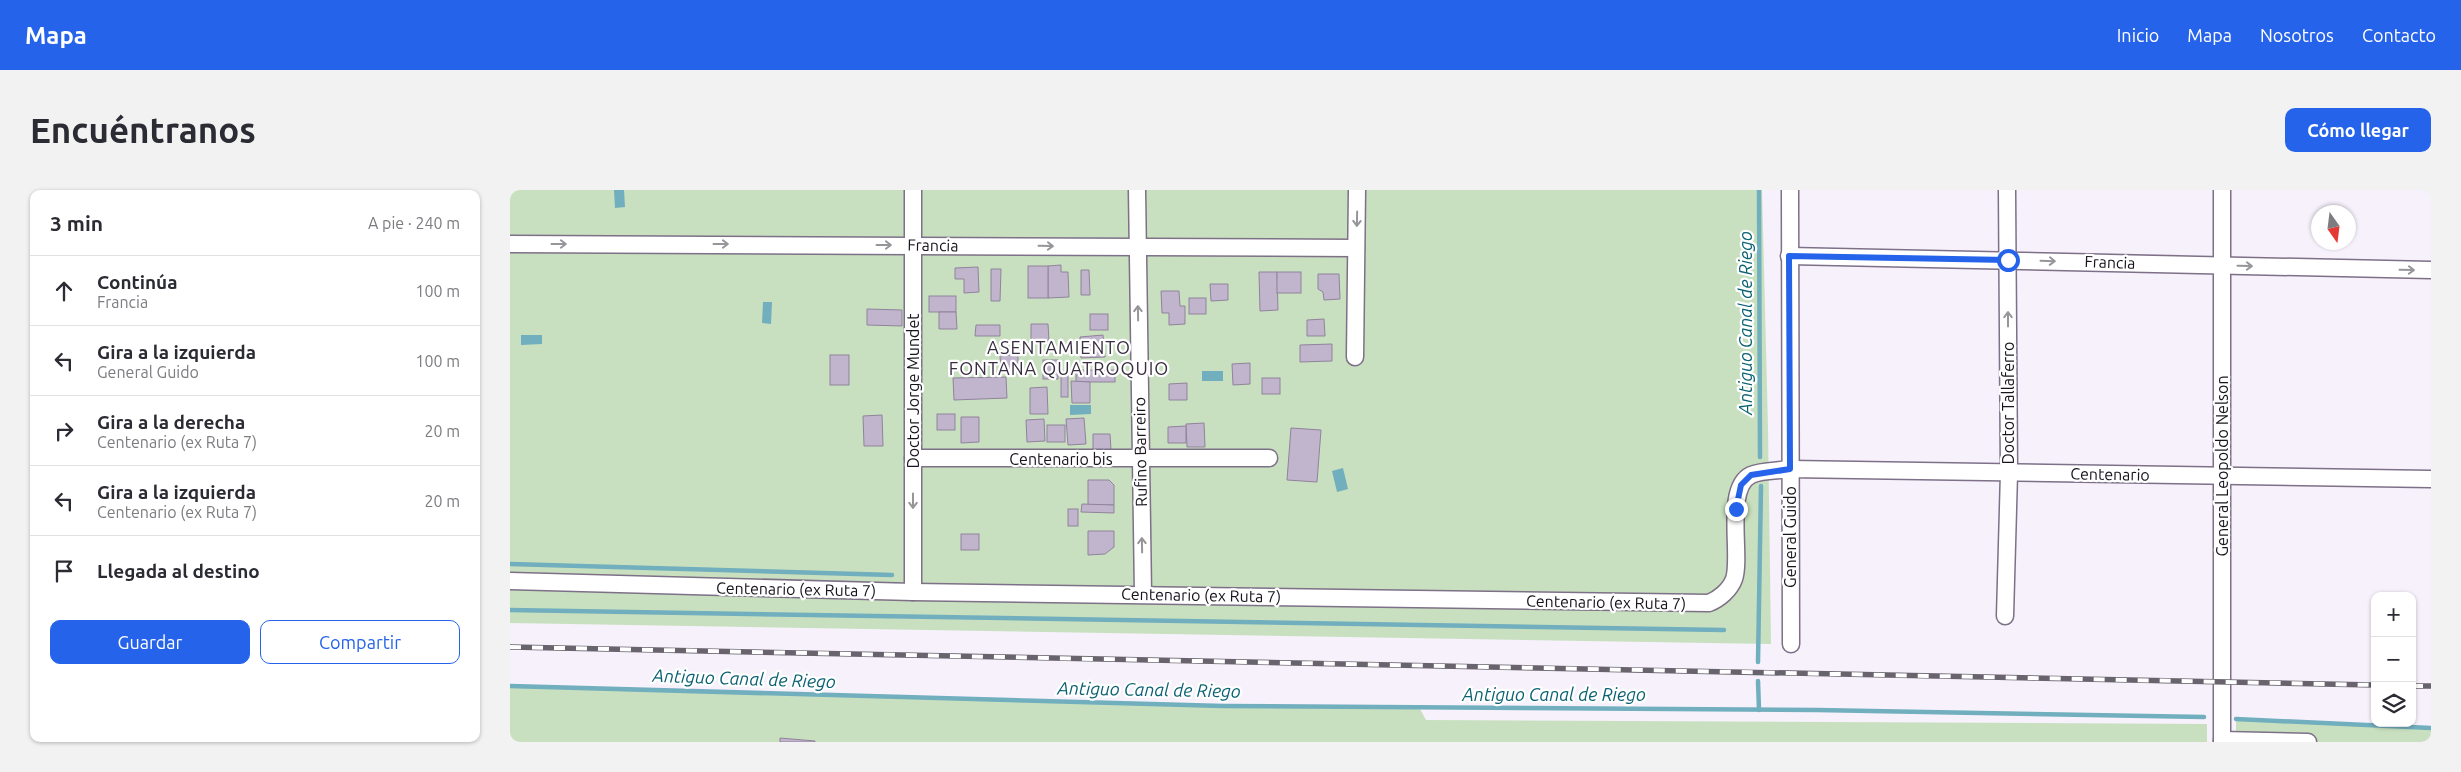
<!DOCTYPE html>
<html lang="es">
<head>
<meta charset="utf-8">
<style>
	:root { --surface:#fff; --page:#f2f2f3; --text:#2b2b33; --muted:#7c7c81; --line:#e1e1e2; --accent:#2563eb }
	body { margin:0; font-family:Ubuntu,sans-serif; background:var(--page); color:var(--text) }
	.controls { position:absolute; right:15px; bottom:15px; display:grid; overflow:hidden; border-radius:10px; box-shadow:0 1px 4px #0004 }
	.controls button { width:45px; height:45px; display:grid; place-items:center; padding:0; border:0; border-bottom:1px solid var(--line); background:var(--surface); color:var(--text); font:25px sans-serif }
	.compass { position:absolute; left:1801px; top:15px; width:45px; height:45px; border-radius:50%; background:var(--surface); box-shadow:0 1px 4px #0004; rotate:166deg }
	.stop { position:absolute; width:15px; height:15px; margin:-11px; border:4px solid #2563eb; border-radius:50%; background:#fff }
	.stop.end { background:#2563eb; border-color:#fff; box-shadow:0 1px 5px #0008 }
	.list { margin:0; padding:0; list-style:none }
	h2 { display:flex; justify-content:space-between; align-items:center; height:65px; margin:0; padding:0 20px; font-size:21px }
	h2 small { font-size:16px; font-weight:400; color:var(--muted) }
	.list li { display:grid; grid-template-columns:32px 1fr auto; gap:15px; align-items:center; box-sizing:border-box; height:70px; padding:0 20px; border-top:1px solid var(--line) }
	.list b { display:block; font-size:19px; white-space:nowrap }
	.list p { margin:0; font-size:16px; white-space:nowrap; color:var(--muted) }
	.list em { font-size:16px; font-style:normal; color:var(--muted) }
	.actions { display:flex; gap:10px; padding:15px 20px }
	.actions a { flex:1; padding:11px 0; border:1px solid var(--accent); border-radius:10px; text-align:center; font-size:18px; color:var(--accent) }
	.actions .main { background:var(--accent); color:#fff }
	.icon { flex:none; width:28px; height:28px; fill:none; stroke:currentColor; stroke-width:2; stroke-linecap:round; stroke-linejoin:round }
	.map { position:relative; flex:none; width:1921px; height:552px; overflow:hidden; border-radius:10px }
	header { display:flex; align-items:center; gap:30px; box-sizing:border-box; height:70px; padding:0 25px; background:var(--accent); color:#fff }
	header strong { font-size:24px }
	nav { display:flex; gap:28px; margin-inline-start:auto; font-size:18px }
	.intro { display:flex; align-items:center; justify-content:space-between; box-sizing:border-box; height:120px; padding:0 30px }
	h1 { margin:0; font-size:35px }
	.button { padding:12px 22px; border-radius:10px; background:var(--accent); color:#fff; font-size:18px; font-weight:700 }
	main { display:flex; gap:30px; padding:0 30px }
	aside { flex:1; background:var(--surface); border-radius:10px; box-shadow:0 1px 4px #0004 }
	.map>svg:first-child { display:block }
	.green { fill:#c8e0bf }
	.water { fill:#71aebe }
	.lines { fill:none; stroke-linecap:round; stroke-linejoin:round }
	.stream { stroke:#71aebe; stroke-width:4.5 }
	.building { fill:#c1b4cd; stroke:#90839b }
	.minor-casing { stroke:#7d7087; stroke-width:19 }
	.minor { stroke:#fff; stroke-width:16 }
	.rail-casing { stroke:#68636c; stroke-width:5.5 }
	.rail { stroke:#fff; stroke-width:4; stroke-dasharray:11; stroke-linecap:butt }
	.oneway { stroke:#979599 }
	.route { stroke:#2563eb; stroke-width:6 }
	.labels { text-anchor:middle; stroke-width:4.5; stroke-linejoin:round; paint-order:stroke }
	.street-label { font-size:16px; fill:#18131c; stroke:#fff }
	.water-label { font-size:18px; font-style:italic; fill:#0c6273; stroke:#fff }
	.neighbourhood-label { font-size:18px; letter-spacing:1px; fill:#382d41; stroke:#fff }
</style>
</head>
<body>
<header>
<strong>Mapa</strong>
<nav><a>Inicio</a><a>Mapa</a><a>Nosotros</a><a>Contacto</a></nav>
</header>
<div class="intro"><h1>Encuéntranos</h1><a class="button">Cómo llegar</a></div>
<main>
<aside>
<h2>3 min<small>A pie · 240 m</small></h2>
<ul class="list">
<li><svg class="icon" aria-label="ahead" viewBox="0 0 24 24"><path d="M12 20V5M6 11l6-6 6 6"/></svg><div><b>Continúa</b><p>Francia</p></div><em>100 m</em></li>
<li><svg class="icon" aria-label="left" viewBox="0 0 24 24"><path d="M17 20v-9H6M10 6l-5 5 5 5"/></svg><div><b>Gira a la izquierda</b><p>General Guido</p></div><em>100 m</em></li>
<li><svg class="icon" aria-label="right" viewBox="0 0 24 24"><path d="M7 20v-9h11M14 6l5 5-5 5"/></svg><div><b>Gira a la derecha</b><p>Centenario (ex Ruta 7)</p></div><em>20 m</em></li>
<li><svg class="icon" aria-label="left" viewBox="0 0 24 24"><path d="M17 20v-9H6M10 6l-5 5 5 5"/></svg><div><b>Gira a la izquierda</b><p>Centenario (ex Ruta 7)</p></div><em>20 m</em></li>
<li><svg class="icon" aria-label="arrive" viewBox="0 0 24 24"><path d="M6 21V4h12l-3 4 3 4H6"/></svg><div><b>Llegada al destino</b></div></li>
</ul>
<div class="actions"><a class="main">Guardar</a><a>Compartir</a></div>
</aside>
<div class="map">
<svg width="1921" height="552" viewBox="0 0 1921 552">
	<rect width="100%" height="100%" fill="#f6f1fb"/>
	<!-- green -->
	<g class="green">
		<polygon points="0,0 1252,0 1258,238 1261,454 0,433"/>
		<polygon points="0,496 713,516 909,517 916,530 1697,534 1697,552 0,552"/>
		<polygon points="1726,529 1921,537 1921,552 1726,552"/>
	</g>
	<!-- water -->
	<g class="water">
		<polygon points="104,0 114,0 115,17 105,18"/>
		<polygon points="253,112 262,112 261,134 252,133"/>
		<polygon points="11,145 32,145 32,154 11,155"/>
		<rect x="692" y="181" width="21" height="10"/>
		<polygon points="560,215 581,215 581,224 560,225"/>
		<polygon points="833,278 838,299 827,302 822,281"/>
	</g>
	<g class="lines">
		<!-- stream -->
		<g class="stream">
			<polyline points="1249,0 1250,267"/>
			<polyline points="0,374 382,385"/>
			<polyline points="0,420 1214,440"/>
			<polyline points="1248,472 1251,296"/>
			<polyline points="1248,491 1249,520"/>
			<polyline points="0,496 713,516 1307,520 1694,527"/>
			<polyline points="1726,529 1921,538"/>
		</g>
	</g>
	<!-- building -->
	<g class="building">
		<polygon points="551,75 551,82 558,82 559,107 538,108 538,76"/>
		<rect x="518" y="76" width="20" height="32"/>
		<polygon points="468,77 469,102 454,103 454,89 445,89 445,78"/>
		<polygon points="481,79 491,79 490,111 481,111"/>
		<polygon points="571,80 579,80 580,105 571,105"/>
		<polygon points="749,82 767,82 768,120 750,121"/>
		<rect x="767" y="82" width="24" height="21"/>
		<polygon points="808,84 829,84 830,109 814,110 813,102 808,99"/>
		<polygon points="700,94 718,94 718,110 701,111"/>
		<polygon points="651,101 669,101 670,116 675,116 675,134 659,135 659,123 652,123"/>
		<rect x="419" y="106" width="27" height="16"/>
		<rect x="679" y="108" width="17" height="16"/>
		<polygon points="357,119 392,120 392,136 357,135"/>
		<polygon points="429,122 446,122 447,139 429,139"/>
		<rect x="580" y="124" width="18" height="16"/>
		<polygon points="814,129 815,146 797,146 797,130"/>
		<polygon points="521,134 538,134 539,151 521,151"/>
		<polygon points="466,135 490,135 490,146 465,146"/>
		<polygon points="593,145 595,167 571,168 570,147"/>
		<polygon points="822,154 822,171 790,172 790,155"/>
		<rect x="320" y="165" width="19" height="30"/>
		<polygon points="490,165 508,165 508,181 491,182"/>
		<rect x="533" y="170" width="15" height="19"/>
		<polygon points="740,173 740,194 723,195 722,174"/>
		<rect x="566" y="180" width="39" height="12"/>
		<rect x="551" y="184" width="7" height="23"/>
		<polygon points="496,187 497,208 444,210 443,188"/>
		<rect x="752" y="188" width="18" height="16"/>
		<polygon points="561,191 580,192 580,213 562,213"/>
		<polygon points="677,193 677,210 659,210 659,194"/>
		<polygon points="537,197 538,224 520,224 520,198"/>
		<rect x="427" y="224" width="18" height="16"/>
		<polygon points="372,225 373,256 354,256 353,226"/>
		<polygon points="451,227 469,227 469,252 451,253"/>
		<polygon points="574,228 576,254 558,255 556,229"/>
		<polygon points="534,229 535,251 517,252 516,230"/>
		<polygon points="694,233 695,257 677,257 676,234"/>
		<rect x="537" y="235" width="18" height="17"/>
		<polygon points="676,236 676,253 658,253 658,237"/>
		<polygon points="781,238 811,240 807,292 777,290"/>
		<polygon points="583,244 600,244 601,260 583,260"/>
		<polygon points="578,290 599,290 604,295 604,315 578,315"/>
		<polygon points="572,314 604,315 604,323 571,322"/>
		<rect x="558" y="319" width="10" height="17"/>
		<polygon points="578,341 604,341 604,357 595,364 578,365"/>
		<rect x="451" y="344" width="18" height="16"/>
		<polygon points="270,548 305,551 305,552 270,552"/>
	</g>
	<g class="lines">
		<defs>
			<g id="minor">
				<polyline points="627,0 633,404"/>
				<polyline points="1280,0 1281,454"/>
				<polyline points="0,54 846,58"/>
				<polyline points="1279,66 1921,80"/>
				<polyline points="845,167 847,0"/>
				<polyline points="403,268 759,268"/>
				<path d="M0 391 403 402 1199 413C1209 409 1220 400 1224 389 1232 366 1214 298 1241 285 1252 280 1268 281 1280 279L1921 289"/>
				<polyline points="403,402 403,0"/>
				<polyline points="1495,426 1499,283 1497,0"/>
				<polyline points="1712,550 1798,552"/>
				<polyline points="1712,552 1712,0"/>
			</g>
		</defs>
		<!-- minor casing -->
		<use href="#minor" class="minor-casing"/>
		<!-- minor -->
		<use href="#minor" class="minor"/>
		<defs>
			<g id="rail">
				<polyline points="0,457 1865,495"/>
				<polyline points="1902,496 1921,496"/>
			</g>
		</defs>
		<!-- rail casing -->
		<use href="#rail" class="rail-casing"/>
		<!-- rail -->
		<use href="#rail" class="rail"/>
	</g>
	<!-- one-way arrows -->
	<defs><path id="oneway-shaft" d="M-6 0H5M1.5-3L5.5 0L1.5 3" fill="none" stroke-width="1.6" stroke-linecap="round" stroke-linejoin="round" transform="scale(1.25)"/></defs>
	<g class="oneway">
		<use href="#oneway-shaft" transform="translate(847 29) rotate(91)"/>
		<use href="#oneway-shaft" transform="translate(49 54)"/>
		<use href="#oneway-shaft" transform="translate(211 54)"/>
		<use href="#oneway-shaft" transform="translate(374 55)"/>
		<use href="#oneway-shaft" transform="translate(536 56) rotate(1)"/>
		<use href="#oneway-shaft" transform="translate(1538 71) rotate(2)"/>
		<use href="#oneway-shaft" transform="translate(1735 76) rotate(1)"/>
		<use href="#oneway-shaft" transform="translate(1897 80) rotate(1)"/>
		<use href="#oneway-shaft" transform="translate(628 123) rotate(-91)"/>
		<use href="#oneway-shaft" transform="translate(1498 129) rotate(-90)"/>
		<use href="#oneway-shaft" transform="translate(403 311) rotate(90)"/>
		<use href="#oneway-shaft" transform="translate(632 355) rotate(-91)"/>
	</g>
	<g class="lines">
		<!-- route -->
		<polyline class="route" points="1226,319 1231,295 1241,285 1280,279 1279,66 1498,70"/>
	</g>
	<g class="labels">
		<!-- street labels -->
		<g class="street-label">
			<text transform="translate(423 55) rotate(1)" y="6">Francia</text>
			<text transform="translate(1600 72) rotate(2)" y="6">Francia</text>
			<text transform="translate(403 201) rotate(-90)" y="6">Doctor Jorge Mundet</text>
			<text transform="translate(1498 213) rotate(-90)" y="6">Doctor Tallaferro</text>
			<text transform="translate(630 262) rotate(-91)" y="6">Rufino Barreiro</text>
			<text x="551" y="275">Centenario bis</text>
			<text transform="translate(1712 276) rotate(-90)" y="6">General Leopoldo Nelson</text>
			<text transform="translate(1600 284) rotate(1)" y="6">Centenario</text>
			<text transform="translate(1280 347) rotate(-90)" y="6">General Guido</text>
			<text transform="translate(286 399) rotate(1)" y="6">Centenario (ex Ruta 7)</text>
			<text transform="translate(691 405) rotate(1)" y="6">Centenario (ex Ruta 7)</text>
			<text transform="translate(1096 412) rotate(1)" y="6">Centenario (ex Ruta 7)</text>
		</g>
		<!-- water labels -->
		<g class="water-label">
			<text transform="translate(1236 133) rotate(-90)" y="6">Antiguo Canal de Riego</text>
			<text transform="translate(234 489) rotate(2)" y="6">Antiguo Canal de Riego</text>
			<text transform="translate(639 500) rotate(1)" y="6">Antiguo Canal de Riego</text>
			<text x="1044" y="511">Antiguo Canal de Riego</text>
		</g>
		<!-- neighbourhood labels -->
		<g class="neighbourhood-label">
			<text x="549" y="164">ASENTAMIENTO<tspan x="549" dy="21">FONTANA QUATROQUIO</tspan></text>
		</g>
	</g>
</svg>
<div class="controls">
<button>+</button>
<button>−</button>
<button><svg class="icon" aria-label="layers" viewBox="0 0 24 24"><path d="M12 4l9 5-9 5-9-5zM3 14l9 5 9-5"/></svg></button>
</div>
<svg class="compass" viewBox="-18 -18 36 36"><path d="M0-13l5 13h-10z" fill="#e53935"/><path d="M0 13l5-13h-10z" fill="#7c7c81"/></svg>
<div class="stop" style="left:1498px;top:70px"></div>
<div class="stop end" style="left:1226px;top:319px"></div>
</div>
</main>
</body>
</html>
